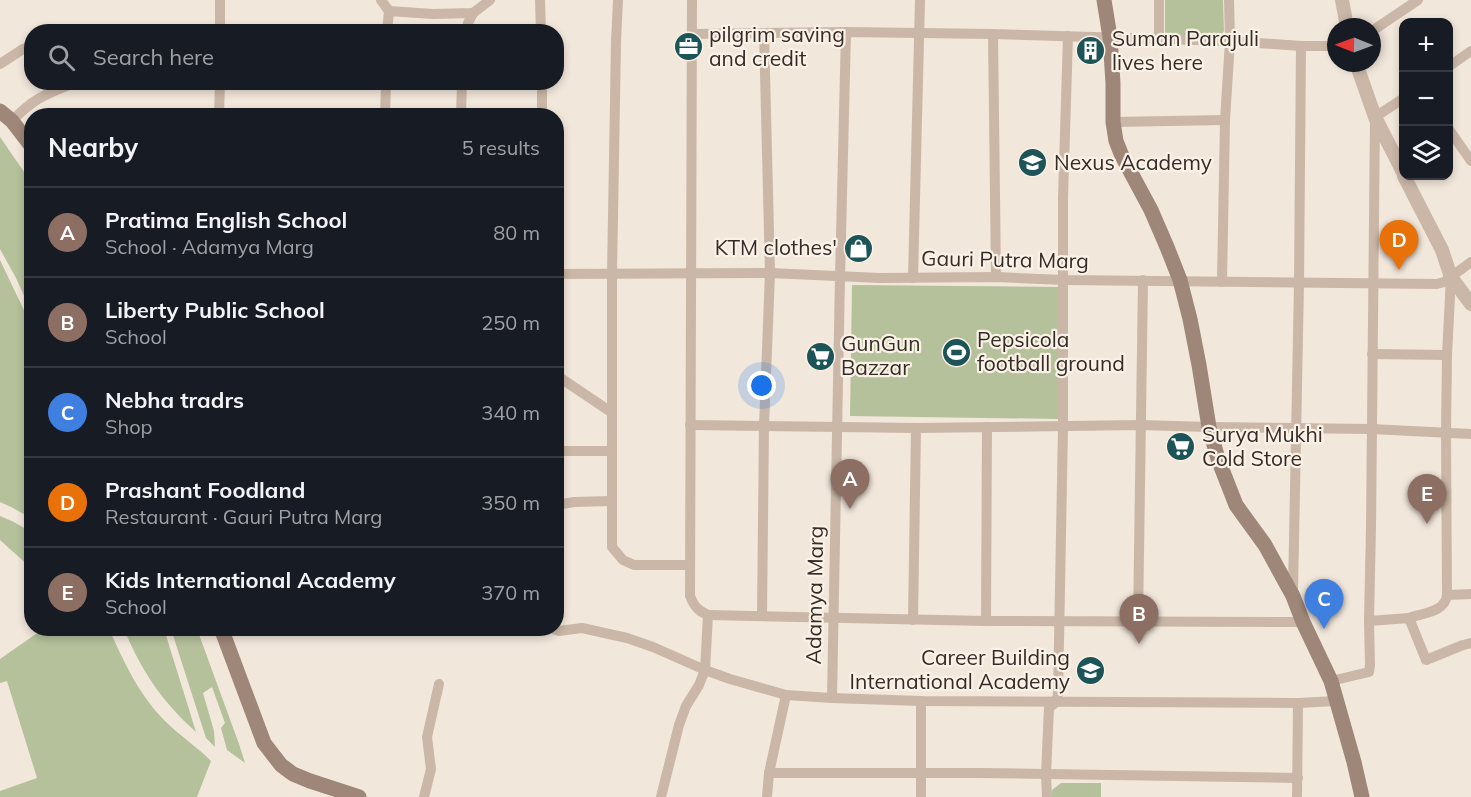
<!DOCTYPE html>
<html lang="en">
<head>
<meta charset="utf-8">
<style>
	:root { --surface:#171b24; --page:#20242c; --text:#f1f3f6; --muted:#9ea1a6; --line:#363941; --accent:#1a73e8 }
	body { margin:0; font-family:Mulish,sans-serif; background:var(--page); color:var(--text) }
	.controls { position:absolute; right:18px; top:18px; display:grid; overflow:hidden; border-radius:12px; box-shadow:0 3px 9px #0003 }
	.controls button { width:54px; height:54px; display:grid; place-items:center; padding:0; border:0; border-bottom:2px solid var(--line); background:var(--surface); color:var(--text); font:30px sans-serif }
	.compass { position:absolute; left:1327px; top:18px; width:54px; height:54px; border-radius:50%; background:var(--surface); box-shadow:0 3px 9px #0003; rotate:271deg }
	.you { position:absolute; left:762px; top:386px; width:21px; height:21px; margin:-15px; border:4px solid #fff; border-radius:50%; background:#1a73e8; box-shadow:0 0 0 9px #1a73e833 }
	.badge { display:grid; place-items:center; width:39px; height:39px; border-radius:50%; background:var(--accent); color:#fff; font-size:20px; font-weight:700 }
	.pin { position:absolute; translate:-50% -50px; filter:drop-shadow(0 2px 3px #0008) }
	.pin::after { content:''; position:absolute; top:32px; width:21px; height:18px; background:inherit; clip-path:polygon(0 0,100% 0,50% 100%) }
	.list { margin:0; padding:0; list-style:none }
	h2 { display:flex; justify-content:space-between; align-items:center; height:78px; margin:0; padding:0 24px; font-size:26px }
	h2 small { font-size:20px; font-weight:400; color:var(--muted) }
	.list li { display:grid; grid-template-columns:39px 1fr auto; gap:18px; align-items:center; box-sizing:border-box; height:90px; padding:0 24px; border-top:2px solid var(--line) }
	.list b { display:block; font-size:22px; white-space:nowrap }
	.list p { margin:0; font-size:20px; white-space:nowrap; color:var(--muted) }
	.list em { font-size:20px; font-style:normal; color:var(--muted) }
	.icon { flex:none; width:33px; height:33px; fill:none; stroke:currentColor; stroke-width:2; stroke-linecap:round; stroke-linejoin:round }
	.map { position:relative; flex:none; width:1471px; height:797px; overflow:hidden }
	.search { position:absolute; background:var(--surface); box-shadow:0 3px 9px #0003; left:24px; top:24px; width:540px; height:66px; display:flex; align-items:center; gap:15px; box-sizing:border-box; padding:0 21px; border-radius:24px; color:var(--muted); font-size:22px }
	.panel { position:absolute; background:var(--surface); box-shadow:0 3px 9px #0003; left:24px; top:108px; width:540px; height:528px; border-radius:24px }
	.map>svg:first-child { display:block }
	.green { fill:#b4c19b }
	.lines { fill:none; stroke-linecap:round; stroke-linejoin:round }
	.minor { stroke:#cab7a7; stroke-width:10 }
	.tertiary { stroke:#cab7a7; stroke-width:14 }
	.secondary { stroke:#9e8678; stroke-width:15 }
	.labels { text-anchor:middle; stroke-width:4.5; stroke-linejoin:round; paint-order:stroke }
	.poi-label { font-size:21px; fill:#362c27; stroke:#faf1e7; text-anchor:start }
	.street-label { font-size:21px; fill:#362c27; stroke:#faf1e7 }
</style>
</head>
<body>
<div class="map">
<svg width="1471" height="797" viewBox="0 0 1471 797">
	<rect width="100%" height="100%" fill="#f2e7db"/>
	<!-- green -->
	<g class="green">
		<polygon points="1165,0 1223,0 1224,31 1219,38 1170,37 1165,33"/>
		<polygon points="0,137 31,182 31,311 16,278 0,249"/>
		<polygon points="0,260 31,325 31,518 11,507 0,502"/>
		<polygon points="852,285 1062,287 1060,419 850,416"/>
		<polygon points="0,516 14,522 31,532 31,568 0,540"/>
		<path d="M43 629H109C124 662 139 695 165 721 179 735 197 747 211 761L197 797H0V791L37 778 7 681 0 683V659Z"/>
		<path d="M124 629H164L196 732C162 702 141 670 124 629Z"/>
		<polygon points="171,629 197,629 239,744 245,763 227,750 221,728 225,723 212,687 203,693 214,731 215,747 206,738"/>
		<polygon points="1061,783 1101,783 1101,797 1052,797 1052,790"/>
	</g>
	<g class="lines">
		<!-- minor -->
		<g class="minor">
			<polyline points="381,0 389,11"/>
			<polyline points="540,0 541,32"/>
			<polyline points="618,0 616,42 612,274 612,547 623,560 634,565 689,565"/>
			<polyline points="1159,0 1159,39"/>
			<polyline points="1372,31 1418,0"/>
			<polyline points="220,32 220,0"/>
			<polyline points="387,32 389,11 433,14 473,13 490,0"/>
			<polyline points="466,32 468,23 473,13"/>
			<polyline points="692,34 846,32 993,34 1230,41 1301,46 1336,46"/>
			<polyline points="993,34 996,277"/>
			<polyline points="0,64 23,49 32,46"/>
			<polyline points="1448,67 1471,51"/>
			<polyline points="542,82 542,116"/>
			<polyline points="219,116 220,82"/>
			<polyline points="385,116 386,82"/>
			<polyline points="461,116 462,82"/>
			<path d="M12 121C32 100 43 95 69 85"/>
			<polyline points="1113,122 1225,120"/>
			<polyline points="1448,128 1471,161"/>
			<polyline points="556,274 770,273 880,278 996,277 1064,280 1437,284 1444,282 1471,262"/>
			<polyline points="913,278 920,0"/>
			<polyline points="1222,282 1225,120 1230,41 1229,0"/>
			<polyline points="1372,354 1447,355"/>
			<polyline points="556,375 611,412"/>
			<polyline points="690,425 916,428 1140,425 1209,427 1371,429 1471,434"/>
			<polyline points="556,451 612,451"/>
			<polyline points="556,505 574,502 612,501"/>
			<polyline points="1293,592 1299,283 1301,46"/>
			<polyline points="1447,595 1446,433 1447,355 1451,277"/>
			<polyline points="708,615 986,621 1303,622"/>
			<polyline points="762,616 764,426 770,273 764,33"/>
			<path d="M1409 618C1424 613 1445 612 1447 595L1471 594"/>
			<polyline points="913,620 916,428"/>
			<polyline points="986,621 987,427"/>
			<polyline points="1138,621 1143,280"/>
			<polyline points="1369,621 1409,618 1426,660 1463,645 1471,643"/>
			<polyline points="551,628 559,631 582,628 627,638 653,647 705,670 730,679 786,695 832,698 921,701 1298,703 1336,701"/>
			<polyline points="1331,681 1369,672 1370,665 1369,621 1371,527 1375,117 1404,98"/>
			<polyline points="832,698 840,277 846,32"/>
			<polyline points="921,701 921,797"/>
			<polyline points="769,773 980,773 1298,778"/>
			<polyline points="424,797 431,769 427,737 439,684"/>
			<path d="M661 797 679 725 686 706 699 685 705 670 708 615C698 611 694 606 690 596L692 0"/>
			<polyline points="767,797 769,773 786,695"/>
			<polyline points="1047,797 1046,774 1049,708 1055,703 1058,695 1063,427 1063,198 1068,36"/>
			<polyline points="1297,797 1298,703"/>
		</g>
		<!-- tertiary -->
		<g class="tertiary">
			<polyline points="1342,0 1347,27"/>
			<polyline points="1356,63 1375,117 1404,174"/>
			<polyline points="1404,176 1442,250 1451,277 1471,304"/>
		</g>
		<!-- secondary -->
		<g class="secondary">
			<polyline points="1104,0 1110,37 1113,83 1113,122 1116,141 1122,156 1151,210 1167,247 1180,280 1190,319 1199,365 1209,427 1218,459 1236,505 1265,545 1293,596 1303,622 1331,681 1354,762 1362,797"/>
			<polyline points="0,111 12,121 32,147"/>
			<polyline points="221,628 264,743 281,765 293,774 310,781 359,797"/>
		</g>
	</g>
	<!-- icons -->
	<defs>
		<symbol id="office-disc" viewBox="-11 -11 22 22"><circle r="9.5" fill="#1c5458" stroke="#faf1e7"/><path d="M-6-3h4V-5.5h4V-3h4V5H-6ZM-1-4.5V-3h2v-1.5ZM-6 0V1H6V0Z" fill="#fff"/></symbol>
		<symbol id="building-disc" viewBox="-11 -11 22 22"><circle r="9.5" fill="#1c5458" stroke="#faf1e7"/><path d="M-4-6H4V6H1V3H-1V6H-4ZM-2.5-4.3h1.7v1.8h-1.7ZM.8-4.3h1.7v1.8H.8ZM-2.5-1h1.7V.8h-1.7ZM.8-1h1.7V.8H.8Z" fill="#fff"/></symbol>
		<symbol id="school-disc" viewBox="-11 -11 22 22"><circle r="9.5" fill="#1c5458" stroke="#faf1e7"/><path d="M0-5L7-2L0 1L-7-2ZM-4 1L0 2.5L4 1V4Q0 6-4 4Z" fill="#fff"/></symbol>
		<symbol id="shop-disc" viewBox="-11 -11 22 22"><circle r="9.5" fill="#1c5458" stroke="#faf1e7"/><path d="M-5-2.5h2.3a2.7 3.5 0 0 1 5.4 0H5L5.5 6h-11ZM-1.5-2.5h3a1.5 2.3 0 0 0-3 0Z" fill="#fff"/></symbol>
		<symbol id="stadium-disc" viewBox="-11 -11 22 22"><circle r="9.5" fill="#1c5458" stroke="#faf1e7"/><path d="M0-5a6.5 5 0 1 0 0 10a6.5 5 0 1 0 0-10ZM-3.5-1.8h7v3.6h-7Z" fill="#fff"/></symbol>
		<symbol id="supermarket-disc" viewBox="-11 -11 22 22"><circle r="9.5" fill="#1c5458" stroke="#faf1e7"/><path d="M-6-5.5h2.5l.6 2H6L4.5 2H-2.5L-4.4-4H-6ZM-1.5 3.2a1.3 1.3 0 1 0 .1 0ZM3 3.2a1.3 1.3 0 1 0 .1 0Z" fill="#fff"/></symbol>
	</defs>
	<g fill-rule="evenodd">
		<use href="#office-disc" x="672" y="30" width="33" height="33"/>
		<use href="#building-disc" x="1074" y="34" width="33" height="33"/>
		<use href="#school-disc" x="1016" y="146" width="33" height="33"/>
		<use href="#shop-disc" x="842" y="232" width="33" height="33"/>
		<use href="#stadium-disc" x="940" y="336" width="33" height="33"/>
		<use href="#supermarket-disc" x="804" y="340" width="33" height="33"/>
		<use href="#supermarket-disc" x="1164" y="430" width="33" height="33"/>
		<use href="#school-disc" x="1074" y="654" width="33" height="33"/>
	</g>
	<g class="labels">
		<!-- poi labels -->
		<g class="poi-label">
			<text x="709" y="42">pilgrim saving<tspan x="709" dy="24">and credit</tspan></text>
			<text x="1112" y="46">Suman Parajuli<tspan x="1112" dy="24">lives here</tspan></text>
			<text x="1054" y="170">Nexus Academy</text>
			<text x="837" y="255" text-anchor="end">KTM clothes'</text>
			<text x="977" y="347">Pepsicola<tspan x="977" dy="24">football ground</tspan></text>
			<text x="841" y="351">GunGun<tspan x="841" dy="24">Bazzar</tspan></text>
			<text x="1202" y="442">Surya Mukhi<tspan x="1202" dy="24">Cold Store</tspan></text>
			<text x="1070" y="665" text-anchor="end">Career Building<tspan x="1070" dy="24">International Academy</tspan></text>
		</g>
		<!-- street labels -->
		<g class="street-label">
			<text transform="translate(1005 260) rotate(1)" y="7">Gauri Putra Marg</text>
			<text transform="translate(815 595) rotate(-89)" y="7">Adamya Marg</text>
		</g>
	</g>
</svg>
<div class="controls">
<button>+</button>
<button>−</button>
<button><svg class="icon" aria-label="layers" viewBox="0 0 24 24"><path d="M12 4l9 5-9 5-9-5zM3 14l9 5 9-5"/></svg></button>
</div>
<svg class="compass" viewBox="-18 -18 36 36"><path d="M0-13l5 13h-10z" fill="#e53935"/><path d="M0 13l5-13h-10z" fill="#9ea1a6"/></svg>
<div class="you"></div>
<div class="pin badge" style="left:850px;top:509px;background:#8d6e63">A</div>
<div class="pin badge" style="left:1139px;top:644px;background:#8d6e63">B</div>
<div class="pin badge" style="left:1324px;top:629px;background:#3f7fe0">C</div>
<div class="pin badge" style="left:1399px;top:270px;background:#e8710a">D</div>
<div class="pin badge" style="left:1427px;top:524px;background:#8d6e63">E</div>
<div class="search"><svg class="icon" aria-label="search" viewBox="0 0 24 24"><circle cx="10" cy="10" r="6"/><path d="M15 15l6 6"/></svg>Search here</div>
<section class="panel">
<h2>Nearby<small>5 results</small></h2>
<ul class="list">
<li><span class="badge" style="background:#8d6e63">A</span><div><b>Pratima English School</b><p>School · Adamya Marg</p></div><em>80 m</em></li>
<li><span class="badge" style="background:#8d6e63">B</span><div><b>Liberty Public School</b><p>School</p></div><em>250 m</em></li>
<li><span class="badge" style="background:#3f7fe0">C</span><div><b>Nebha tradrs</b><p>Shop</p></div><em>340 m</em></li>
<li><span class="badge" style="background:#e8710a">D</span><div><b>Prashant Foodland</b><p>Restaurant · Gauri Putra Marg</p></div><em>350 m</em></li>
<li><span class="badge" style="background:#8d6e63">E</span><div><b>Kids International Academy</b><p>School</p></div><em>370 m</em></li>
</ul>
</section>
</div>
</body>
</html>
